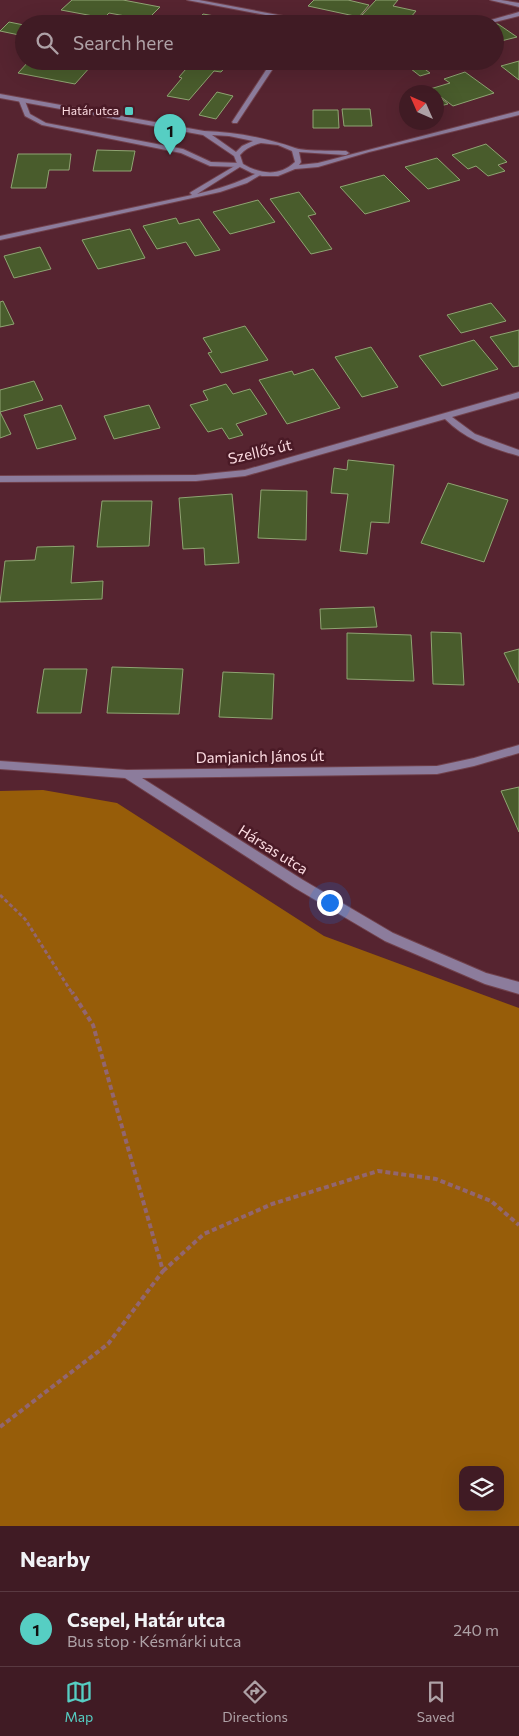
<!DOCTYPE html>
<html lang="en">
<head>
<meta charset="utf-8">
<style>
	:root { --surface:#401b24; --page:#47242c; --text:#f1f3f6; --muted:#aea1a6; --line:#593941; --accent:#56cec3 }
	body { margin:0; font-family:Commissioner,sans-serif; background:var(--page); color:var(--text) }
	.controls { position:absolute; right:15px; bottom:15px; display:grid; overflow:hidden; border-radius:10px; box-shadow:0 5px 20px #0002 }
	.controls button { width:45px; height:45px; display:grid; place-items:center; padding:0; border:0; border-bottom:1px solid var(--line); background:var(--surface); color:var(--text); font:25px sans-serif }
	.compass { position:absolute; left:399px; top:85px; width:45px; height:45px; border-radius:50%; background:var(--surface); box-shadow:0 5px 20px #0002; rotate:315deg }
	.you { position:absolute; left:329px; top:902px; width:18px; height:18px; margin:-12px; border:4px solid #fff; border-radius:50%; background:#1a73e8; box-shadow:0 0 0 8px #1a73e833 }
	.badge { display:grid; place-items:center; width:32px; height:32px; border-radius:50%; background:var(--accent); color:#111; font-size:16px; font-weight:700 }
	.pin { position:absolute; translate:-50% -41px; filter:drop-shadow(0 1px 2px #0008) }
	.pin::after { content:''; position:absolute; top:26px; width:18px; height:15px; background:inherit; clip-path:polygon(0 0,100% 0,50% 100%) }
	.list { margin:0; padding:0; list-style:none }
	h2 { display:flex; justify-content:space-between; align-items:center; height:65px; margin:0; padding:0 20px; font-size:21px }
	h2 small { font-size:16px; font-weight:400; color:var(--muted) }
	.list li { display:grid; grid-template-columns:32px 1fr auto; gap:15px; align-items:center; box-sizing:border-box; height:75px; padding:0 20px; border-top:1px solid var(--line) }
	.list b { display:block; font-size:19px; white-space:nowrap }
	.list p { margin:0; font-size:16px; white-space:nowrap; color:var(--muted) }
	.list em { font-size:16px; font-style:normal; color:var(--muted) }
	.icon { flex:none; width:28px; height:28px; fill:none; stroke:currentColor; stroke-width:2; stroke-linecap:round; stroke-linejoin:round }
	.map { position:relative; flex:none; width:519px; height:1526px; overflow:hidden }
	.search { position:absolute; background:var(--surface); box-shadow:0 5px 20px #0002; left:15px; right:15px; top:15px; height:55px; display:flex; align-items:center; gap:12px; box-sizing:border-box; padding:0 18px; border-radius:28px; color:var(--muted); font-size:19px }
	.sheet { height:140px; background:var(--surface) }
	nav { display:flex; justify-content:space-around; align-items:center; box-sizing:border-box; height:70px; border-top:1px solid var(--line); background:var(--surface); font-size:14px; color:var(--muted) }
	nav a { display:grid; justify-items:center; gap:2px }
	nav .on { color:var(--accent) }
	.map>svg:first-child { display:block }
	.forest { fill:#975d09; fill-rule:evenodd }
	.building { fill:#495c2c; stroke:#8fa472 }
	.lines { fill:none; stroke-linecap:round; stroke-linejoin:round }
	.service-casing { stroke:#71414c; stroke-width:2 }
	.minor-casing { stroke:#71414c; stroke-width:2 }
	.tertiary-casing { stroke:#71414c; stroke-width:2 }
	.path-far1 { stroke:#926670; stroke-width:3; stroke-dasharray:4 2.5; stroke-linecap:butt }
	.path { stroke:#926670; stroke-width:4; stroke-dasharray:5 3; stroke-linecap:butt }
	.service { fill:#8c7c9c; fill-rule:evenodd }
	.minor { fill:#8c7c9c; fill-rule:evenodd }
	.tertiary { fill:#8c7c9c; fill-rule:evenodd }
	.poi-dot { fill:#56cec3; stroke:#4a1a26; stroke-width:2 }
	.labels { text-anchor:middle; stroke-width:5; stroke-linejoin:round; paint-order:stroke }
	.far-poi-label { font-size:12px; fill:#fcdbe1; stroke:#4a1a26; text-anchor:end }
	.street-label { font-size:15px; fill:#fcdbe1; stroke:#4a1a26 }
</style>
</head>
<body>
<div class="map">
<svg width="519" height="1526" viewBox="0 0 519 1526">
	<rect width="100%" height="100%" fill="#562430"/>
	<!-- forest -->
	<path class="forest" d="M43 790 117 803 324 936 519 1008V1526H0V791ZM463 1470H500V1507H463Z"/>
	<!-- building -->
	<g class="building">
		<polygon points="72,0 123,0 160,7 147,20 109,13 104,18 61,10"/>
		<polygon points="314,0 348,0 369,5 359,17 308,6"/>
		<polygon points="376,0 398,0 393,6 416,11 405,24 362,15"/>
		<polygon points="203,14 261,24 168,24 175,16 198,20"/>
		<polygon points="9,22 24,25 24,36 0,31"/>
		<polygon points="495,24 498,24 517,37 501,41 495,37"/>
		<polygon points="29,61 67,61 91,66 75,84 18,73"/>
		<polygon points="193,61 229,63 221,72 214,71 189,100 167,96 182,78 179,77"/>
		<polygon points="390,61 423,61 428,65 422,67 430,73 420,76 406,65 398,67"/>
		<polygon points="519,61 519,80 501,66"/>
		<polygon points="465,72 494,93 453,106 430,89 450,83 444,79"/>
		<polygon points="217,92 233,96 216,119 199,115"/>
		<polygon points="436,94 448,104 436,107"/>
		<polygon points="342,109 370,109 372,126 344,126"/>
		<polygon points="313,110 338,110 339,128 313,128"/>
		<polygon points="486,144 507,162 498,165 505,171 488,176 476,166 468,169 452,155"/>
		<polygon points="97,150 135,151 131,171 93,171"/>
		<polygon points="18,154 71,154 69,170 49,170 46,188 11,188"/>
		<polygon points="437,158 460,180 428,189 405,167"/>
		<polygon points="384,175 410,201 365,214 340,187"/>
		<polygon points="299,192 316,214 308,216 332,249 311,254 270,199"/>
		<polygon points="258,200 275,222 230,234 213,212"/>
		<polygon points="176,218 179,224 199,219 220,250 195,256 186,242 157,249 143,226"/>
		<polygon points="130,229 145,258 98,269 82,240"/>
		<polygon points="40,247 51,269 14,278 4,256"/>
		<polygon points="3,301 14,324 0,327 0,302"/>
		<polygon points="491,303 506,321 461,333 447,315"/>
		<polygon points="245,326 268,360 221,373 208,353 212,352 203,338"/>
		<polygon points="519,330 519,366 513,367 490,337"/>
		<polygon points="474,340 498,369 442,386 419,356"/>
		<polygon points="371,347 398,387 362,397 335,357"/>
		<polygon points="313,369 340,408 287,424 259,380 292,371 294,375"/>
		<polygon points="34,381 43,400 0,412 11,434 0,438 0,390"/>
		<polygon points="226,384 233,394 250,389 267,414 236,424 243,435 229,439 222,428 208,432 190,405 208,400 203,391"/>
		<polygon points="61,405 76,439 37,449 24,415"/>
		<polygon points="149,405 160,428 114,439 104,416"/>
		<polygon points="348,460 394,465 389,523 371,522 367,554 340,551 348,494 331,493 334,468 347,470"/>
		<polygon points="448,483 508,500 484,562 421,543"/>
		<polygon points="261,490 307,491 306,540 258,538"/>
		<polygon points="232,494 239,563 205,565 204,548 183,549 179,498"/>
		<polygon points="102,501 152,501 149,546 97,547"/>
		<polygon points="74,546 71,583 103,581 102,599 0,602 5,561 35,560 37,547"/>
		<polygon points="374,607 377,627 321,629 320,609"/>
		<polygon points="431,632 461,633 464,685 433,684"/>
		<polygon points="347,633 411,635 414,681 347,679"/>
		<polygon points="519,649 519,683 504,653"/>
		<polygon points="112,667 183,669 179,714 107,713"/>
		<polygon points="44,669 87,669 81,713 37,713"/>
		<polygon points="223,672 274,674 272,719 219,717"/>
		<polygon points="519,787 519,832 501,791"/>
	</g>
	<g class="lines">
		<defs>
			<polygon id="service" points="22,99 25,101 30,114 46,123 183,149 211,162 240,163 243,165 240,167 210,166 181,153 42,125 25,116 19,101"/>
			<g id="minor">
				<polygon points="187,0 199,0 326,24 312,24"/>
				<polygon points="490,0 501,0 519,3 519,7"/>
				<polygon points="519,12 519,16 487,24 477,24"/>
				<polygon points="272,61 278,61 237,123 233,123 232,122"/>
				<path d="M238 164 243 165 197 194C218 189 238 183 257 173L262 174 247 183 220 192 0 240V236L192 195 190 193 191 192Z"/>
				<path d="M519 392V398L452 417 475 434 519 450V456C491 448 466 440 445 419L245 476 196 481 0 482V476L196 475 245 470Z"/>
				<polygon points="519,745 519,753 474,766 437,774 142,778 303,880 393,933 486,973 519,982 519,994 485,984 385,941 295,888 125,778 0,769 0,761 127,770 437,766 474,758"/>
			</g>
			<path id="tertiary" d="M0 94 204 131C235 132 266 138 295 148 307 152 333 150 346 151L349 153 346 155 299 152 301 162 299 165 318 163 519 111V115L369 152 318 167 295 169 278 176H262L252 173 238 166 234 156 203 135 0 98ZM212 135 229 136 253 141 242 146 236 152ZM261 143 278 145 292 151 295 162C279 177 260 174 243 164L240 155C246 148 253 145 261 143Z"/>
		</defs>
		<!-- service casing -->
		<use href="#service" class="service-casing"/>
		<!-- minor casing -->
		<use href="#minor" class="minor-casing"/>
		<!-- tertiary casing -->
		<use href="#tertiary" class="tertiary-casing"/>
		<!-- path-far1 -->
		<polyline class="path-far1" points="0,895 25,919 72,993"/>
		<!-- path -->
		<g class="path">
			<polyline points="163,1271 204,1234 272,1204 378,1171 436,1179 491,1201 519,1225"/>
			<polyline points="0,1427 108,1344 163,1271 93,1025 72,992"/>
		</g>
		<!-- service -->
		<use href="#service" class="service"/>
		<!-- minor -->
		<use href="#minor" class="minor"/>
		<!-- tertiary -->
		<use href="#tertiary" class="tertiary"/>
	</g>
	<!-- markers -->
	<rect class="poi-dot" x="124" y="106" width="10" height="10" rx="2.5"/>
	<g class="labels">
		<!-- far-poi labels -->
		<g class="far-poi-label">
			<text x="119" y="115">Határ utca</text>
		</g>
		<!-- street labels -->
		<g class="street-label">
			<text transform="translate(260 452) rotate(-13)" y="5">Szellős út</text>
			<text transform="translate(260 757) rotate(-1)" y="5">Damjanich János út</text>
			<text transform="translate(273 850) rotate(32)" y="5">Hársas utca</text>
		</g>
	</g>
</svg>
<div class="controls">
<button><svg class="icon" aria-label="layers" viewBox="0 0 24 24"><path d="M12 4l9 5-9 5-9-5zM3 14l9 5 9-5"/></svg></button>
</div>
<svg class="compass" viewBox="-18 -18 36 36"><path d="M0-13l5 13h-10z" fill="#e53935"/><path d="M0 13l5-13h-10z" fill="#aea1a6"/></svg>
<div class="you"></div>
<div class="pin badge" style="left:170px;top:155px">1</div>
<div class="search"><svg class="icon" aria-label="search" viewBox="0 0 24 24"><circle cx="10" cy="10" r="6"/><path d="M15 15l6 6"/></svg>Search here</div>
</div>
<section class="sheet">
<h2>Nearby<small></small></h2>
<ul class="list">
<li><span class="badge">1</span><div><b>Csepel, Határ utca</b><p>Bus stop · Késmárki utca</p></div><em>240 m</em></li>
</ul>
</section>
<nav>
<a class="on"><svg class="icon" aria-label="map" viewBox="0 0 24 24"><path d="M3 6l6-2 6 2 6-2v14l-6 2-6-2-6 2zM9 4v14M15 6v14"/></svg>Map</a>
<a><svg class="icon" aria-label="directions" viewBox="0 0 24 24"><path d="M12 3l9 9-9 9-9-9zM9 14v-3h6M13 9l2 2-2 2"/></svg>Directions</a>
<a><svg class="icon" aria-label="saved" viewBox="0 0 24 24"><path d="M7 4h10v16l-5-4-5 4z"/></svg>Saved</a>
</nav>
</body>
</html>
